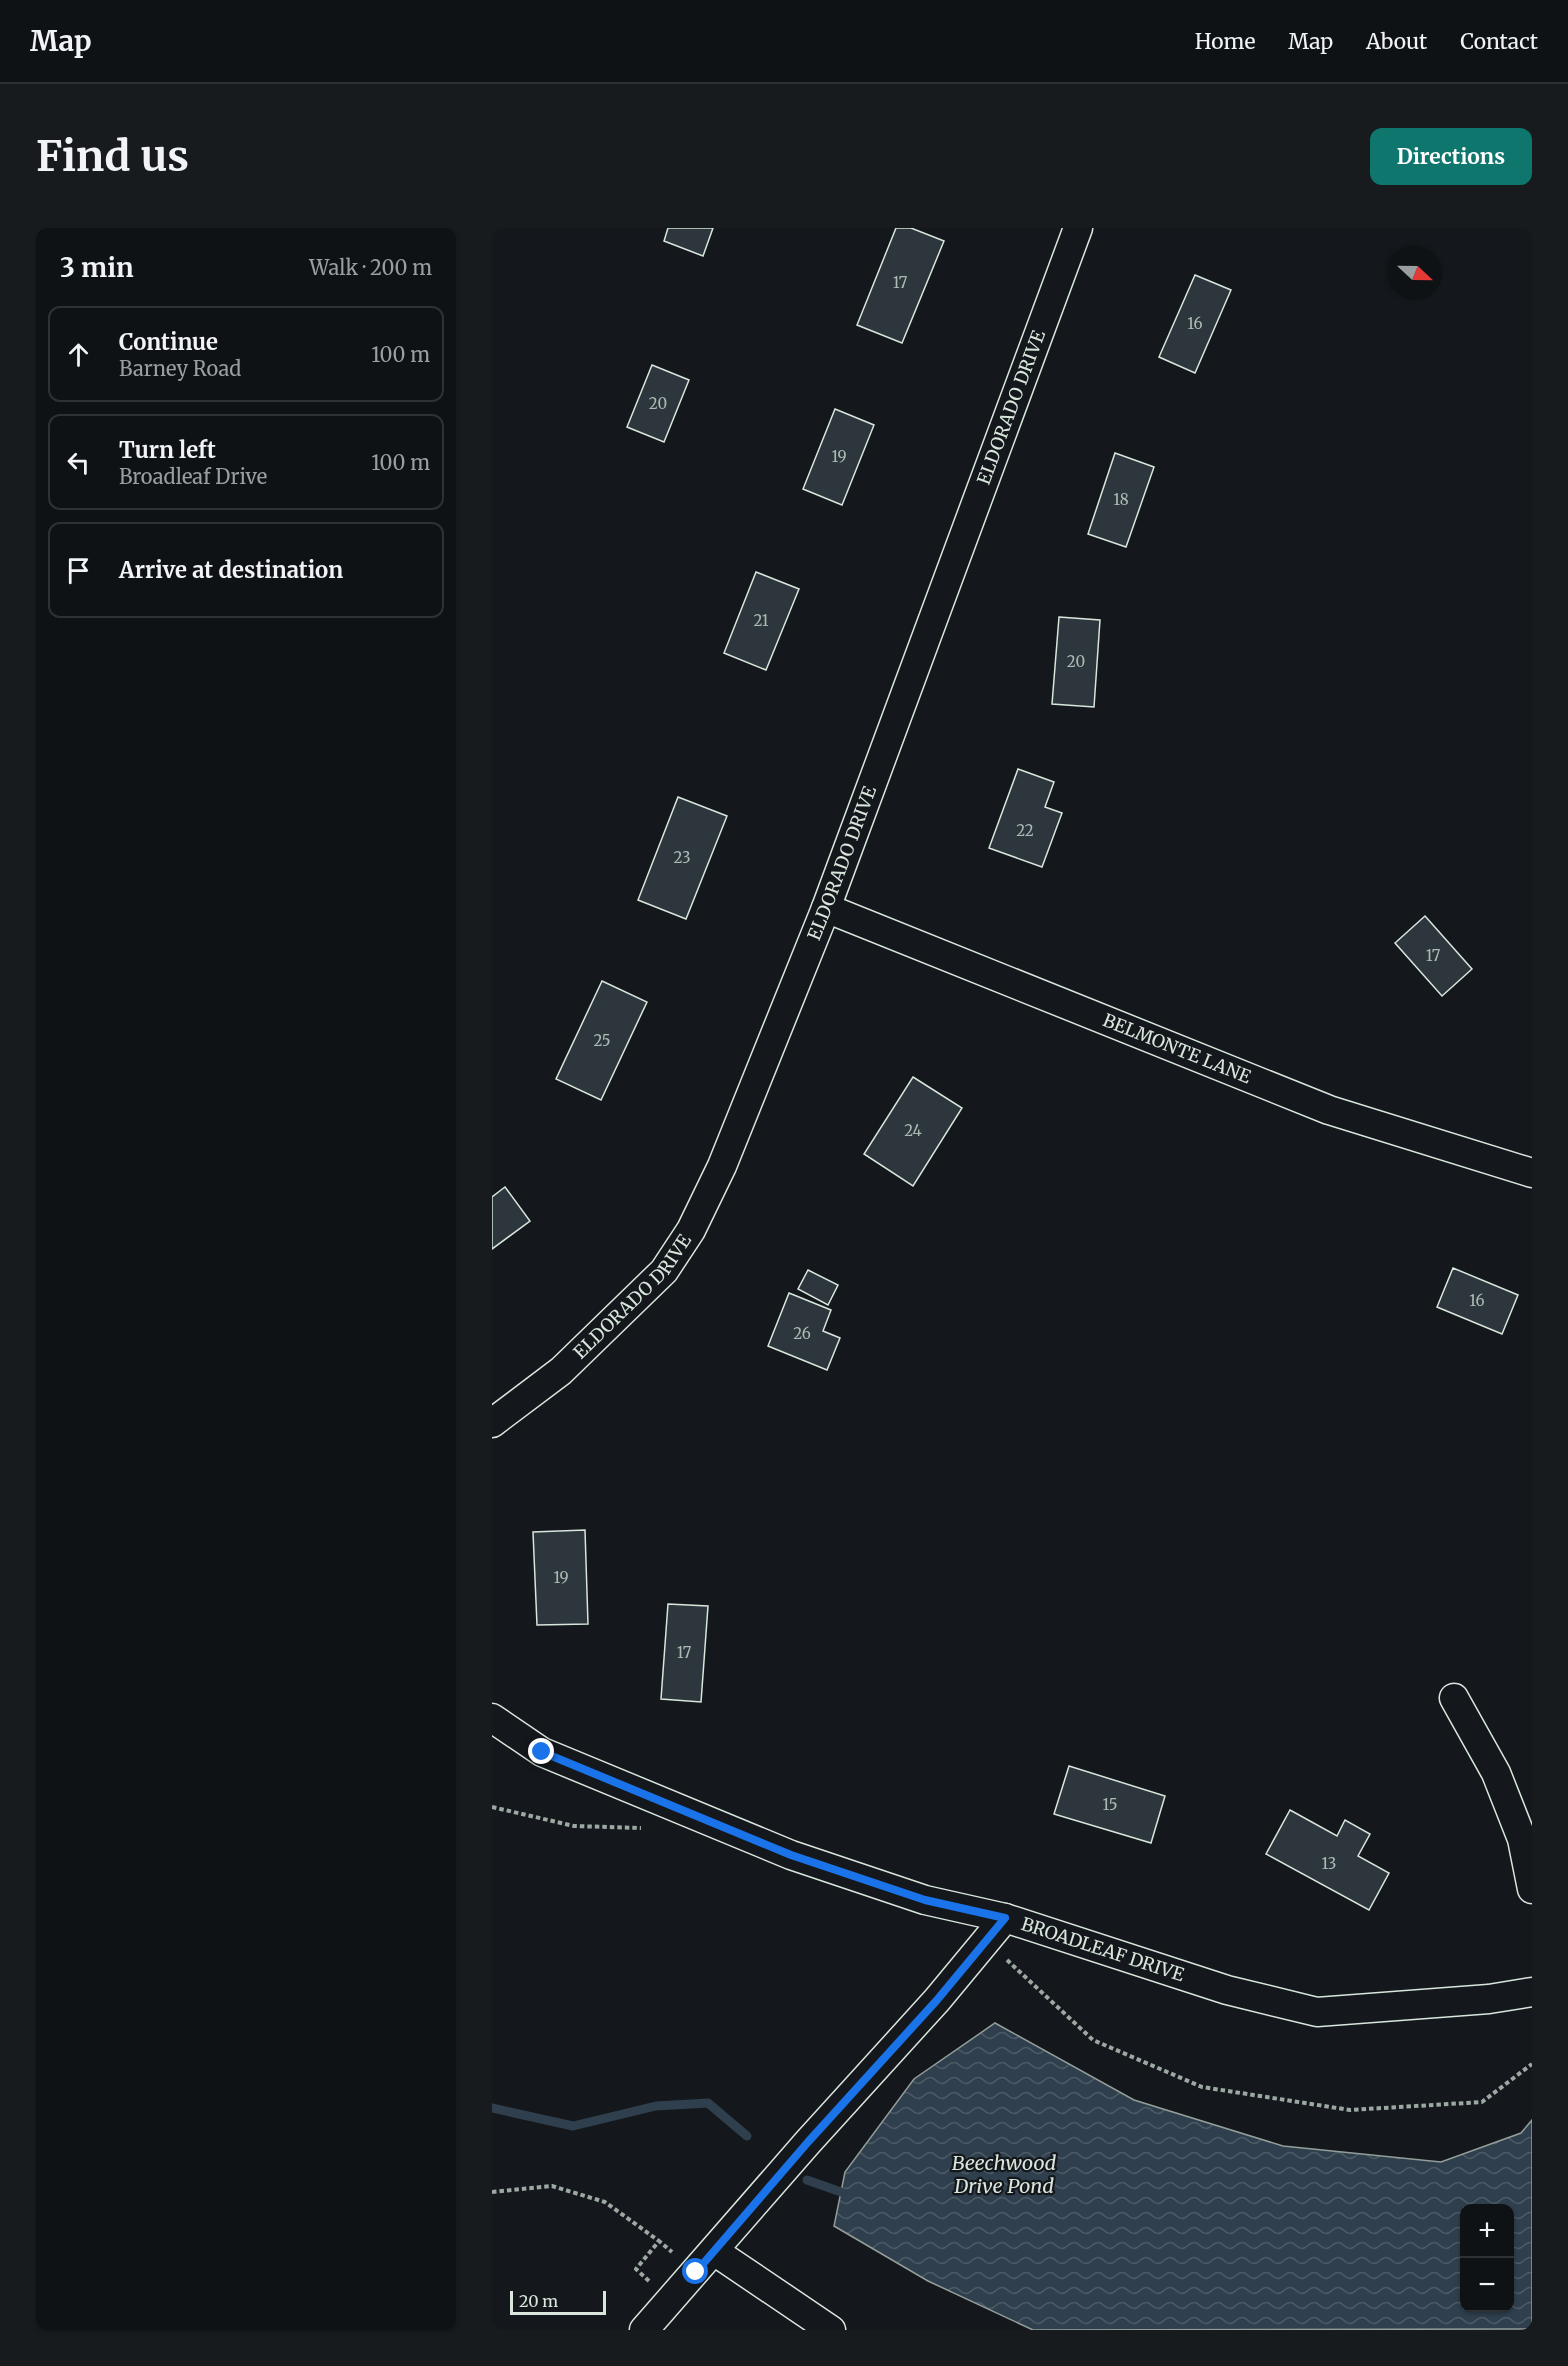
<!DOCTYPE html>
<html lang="en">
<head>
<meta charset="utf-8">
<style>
	:root { --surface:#0f1215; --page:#181b1e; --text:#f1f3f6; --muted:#9b9ea0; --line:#2f3234; --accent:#0f766e }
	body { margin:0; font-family:Merriweather,serif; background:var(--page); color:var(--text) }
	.controls { position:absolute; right:18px; bottom:18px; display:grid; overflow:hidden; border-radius:12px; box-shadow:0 2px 4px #0004 }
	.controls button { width:54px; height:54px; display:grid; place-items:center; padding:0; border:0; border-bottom:2px solid var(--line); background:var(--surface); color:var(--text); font:30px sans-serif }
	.compass { position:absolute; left:896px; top:18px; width:54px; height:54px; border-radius:50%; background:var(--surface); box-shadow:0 2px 4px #0004; rotate:112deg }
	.scale { position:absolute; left:18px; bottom:15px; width:96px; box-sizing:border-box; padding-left:6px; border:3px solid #d8e6dc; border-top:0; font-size:16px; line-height:21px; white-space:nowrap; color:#d8e6dc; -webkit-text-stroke:4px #14181c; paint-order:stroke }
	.stop { position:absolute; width:18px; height:18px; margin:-14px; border:4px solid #1a73e8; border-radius:50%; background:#fff }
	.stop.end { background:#1a73e8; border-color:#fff; box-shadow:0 2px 6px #0008 }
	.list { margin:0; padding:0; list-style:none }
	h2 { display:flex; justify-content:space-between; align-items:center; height:78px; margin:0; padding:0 24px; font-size:26px }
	h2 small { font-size:20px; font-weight:400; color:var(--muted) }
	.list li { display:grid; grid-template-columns:39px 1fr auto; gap:18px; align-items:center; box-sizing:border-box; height:96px; margin:0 12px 12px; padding:0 12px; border:2px solid var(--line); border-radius:12px }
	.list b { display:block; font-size:22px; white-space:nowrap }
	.list p { margin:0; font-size:20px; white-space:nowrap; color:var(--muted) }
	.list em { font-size:20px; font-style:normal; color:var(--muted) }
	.icon { flex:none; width:33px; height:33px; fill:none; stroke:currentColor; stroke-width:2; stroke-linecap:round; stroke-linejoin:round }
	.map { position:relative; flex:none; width:1040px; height:2102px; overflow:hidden; border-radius:12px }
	header { display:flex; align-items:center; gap:36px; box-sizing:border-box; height:84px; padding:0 30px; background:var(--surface); border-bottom:2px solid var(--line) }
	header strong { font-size:28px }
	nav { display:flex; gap:33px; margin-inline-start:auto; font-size:21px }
	.intro { display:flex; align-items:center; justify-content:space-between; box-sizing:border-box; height:144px; padding:0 36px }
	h1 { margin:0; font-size:42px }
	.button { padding:15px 27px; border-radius:12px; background:var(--accent); color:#fff; font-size:21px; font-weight:700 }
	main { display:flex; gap:36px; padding:0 36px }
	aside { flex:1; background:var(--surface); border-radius:12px; box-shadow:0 2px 4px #0004 }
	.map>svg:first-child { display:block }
	.water { fill:url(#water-waves); stroke:#939e99; stroke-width:1.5; fill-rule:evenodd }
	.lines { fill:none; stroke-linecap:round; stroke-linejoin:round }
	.stream { stroke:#2f3f4d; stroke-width:9 }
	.building { fill:#2c363c; stroke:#d8e6dc; stroke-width:1.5 }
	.minor-casing { stroke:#d8e6dc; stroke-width:31 }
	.path { stroke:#9da8a2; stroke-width:4; stroke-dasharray:4.5 3; stroke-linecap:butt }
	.minor { stroke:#14181c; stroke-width:28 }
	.route { stroke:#1a73e8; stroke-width:8 }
	.labels { text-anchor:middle; stroke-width:4.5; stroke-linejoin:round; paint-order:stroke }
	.number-label { font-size:15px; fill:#adbab4 }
	.street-label { font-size:18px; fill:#d8e6dc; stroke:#14181c }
	.water-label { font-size:20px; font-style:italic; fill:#d8e6dc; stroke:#14181c }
</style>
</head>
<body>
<header>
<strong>Map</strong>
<nav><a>Home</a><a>Map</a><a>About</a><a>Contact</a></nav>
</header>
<div class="intro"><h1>Find us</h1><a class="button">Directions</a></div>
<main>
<aside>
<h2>3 min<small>Walk · 200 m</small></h2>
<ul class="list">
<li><svg class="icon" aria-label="ahead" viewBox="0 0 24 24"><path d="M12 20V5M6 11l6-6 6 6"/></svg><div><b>Continue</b><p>Barney Road</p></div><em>100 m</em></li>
<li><svg class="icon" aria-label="left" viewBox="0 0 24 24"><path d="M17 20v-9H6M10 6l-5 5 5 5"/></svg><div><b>Turn left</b><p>Broadleaf Drive</p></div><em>100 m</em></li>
<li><svg class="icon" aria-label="arrive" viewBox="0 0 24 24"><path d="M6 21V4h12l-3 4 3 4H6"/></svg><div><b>Arrive at destination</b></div></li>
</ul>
</aside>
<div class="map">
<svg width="1040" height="2102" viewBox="0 0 1040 2102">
	<defs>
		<pattern id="water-waves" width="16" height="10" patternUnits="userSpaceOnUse" patternTransform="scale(1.5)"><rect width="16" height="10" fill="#2f3f4d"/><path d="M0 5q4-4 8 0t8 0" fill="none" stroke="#4c5b66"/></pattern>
	</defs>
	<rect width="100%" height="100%" fill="#14181c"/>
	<!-- water -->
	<path class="water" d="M503 1795 642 1872 791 1918 949 1934 1029 1905 1040 1892V2101L541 2102 436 2053 342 1998 353 1944 422 1851ZM972 1980H1017V2080H972Z"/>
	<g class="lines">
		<!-- stream -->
		<g class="stream">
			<polyline points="0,1880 81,1898 164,1878 216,1875 255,1908"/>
			<polyline points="315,1952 349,1964"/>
		</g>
	</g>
	<!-- building -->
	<g class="building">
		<polygon points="176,0 221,0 211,28 172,13"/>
		<polygon points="404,0 419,0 452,13 410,115 365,97"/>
		<polygon points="703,47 739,62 703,145 667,129"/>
		<polygon points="160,137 197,152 172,214 135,199"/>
		<polygon points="343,181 382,197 350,277 311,261"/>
		<polygon points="623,225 662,239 634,319 596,306"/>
		<polygon points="264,344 307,361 274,442 232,425"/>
		<polygon points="567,389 608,392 602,479 560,476"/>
		<polygon points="526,541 562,554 553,579 570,585 550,639 497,620"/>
		<polygon points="186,569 235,588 194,691 146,672"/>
		<polygon points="933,688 980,741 950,768 903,715"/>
		<polygon points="110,753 155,774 109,872 64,851"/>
		<polygon points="421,849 470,880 421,958 372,926"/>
		<polygon points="13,959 38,993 0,1021 0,969"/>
		<polygon points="961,1040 1026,1067 1010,1106 945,1079"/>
		<polygon points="316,1042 346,1057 336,1077 306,1061"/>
		<polygon points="297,1065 339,1082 331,1103 348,1110 335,1142 276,1118"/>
		<polygon points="93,1302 96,1396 45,1397 41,1304"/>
		<polygon points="176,1376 216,1378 209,1474 169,1471"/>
		<polygon points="577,1538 673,1568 659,1615 562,1586"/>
		<polygon points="798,1582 845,1608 853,1592 878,1606 866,1628 897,1645 877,1682 774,1626"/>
	</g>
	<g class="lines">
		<defs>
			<g id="minor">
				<path id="s1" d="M334 680 837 882 1040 945"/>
				<path id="s2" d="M0 1195 69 1143 172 1043 199 1002 230 938 334 680 586 0"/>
				<polyline points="962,1470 1004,1545 1030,1611 1040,1661"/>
				<path id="s3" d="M0 1490 50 1524 299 1627 433 1672 513 1690 735 1762 825 1784 997 1771 1040 1764"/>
				<polyline points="222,2023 339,2102"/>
				<polyline points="152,2102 316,1914 445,1772 513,1690"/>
			</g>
		</defs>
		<!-- minor casing -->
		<use href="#minor" class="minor-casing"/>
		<!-- path -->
		<g class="path">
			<polyline points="0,1579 82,1598 149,1600"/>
			<polyline points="515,1732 601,1812 710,1859 858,1882 990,1874 1040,1836"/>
			<polyline points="0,1964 60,1958 113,1974 167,2013"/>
			<polyline points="157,2053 144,2041 167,2013 180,2024"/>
		</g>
		<!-- minor -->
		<use href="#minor" class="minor"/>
	</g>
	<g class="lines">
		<!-- route -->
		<polyline class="route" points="50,1524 299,1627 433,1672 513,1690 445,1772 316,1914 204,2044"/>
	</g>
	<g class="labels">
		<!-- number labels -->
		<g class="number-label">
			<text x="408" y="60">17</text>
			<text x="703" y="101">16</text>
			<text x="166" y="181">20</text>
			<text x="347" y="234">19</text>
			<text x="629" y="277">18</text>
			<text x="269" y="398">21</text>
			<text x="584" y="439">20</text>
			<text x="533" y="608">22</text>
			<text x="190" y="635">23</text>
			<text x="941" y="733">17</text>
			<text x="110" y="818">25</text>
			<text x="421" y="908">24</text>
			<text x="985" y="1078">16</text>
			<text x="310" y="1111">26</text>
			<text x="69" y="1355">19</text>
			<text x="192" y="1430">17</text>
			<text x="618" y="1582">15</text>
			<text x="837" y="1641">13</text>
		</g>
		<!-- street labels -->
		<g class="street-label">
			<text dy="6" stroke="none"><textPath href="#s2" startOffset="1162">ELDORADO DRIVE</textPath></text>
			<text dy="6" stroke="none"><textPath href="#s2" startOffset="676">ELDORADO DRIVE</textPath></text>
			<text dy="6" stroke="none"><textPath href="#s1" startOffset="378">BELMONTE LANE</textPath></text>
			<text dy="6" stroke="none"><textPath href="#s2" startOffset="190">ELDORADO DRIVE</textPath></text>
			<text dy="6" stroke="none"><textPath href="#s3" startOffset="656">BROADLEAF DRIVE</textPath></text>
		</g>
		<!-- water labels -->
		<g class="water-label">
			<text x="512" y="1942">Beechwood<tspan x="512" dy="23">Drive Pond</tspan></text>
		</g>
	</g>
</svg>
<div class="controls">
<button>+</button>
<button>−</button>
</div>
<svg class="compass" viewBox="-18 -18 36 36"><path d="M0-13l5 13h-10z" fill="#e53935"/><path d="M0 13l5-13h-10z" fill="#9b9ea0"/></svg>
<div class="scale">20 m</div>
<div class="stop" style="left:204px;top:2044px"></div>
<div class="stop end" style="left:50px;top:1524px"></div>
</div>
</main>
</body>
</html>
